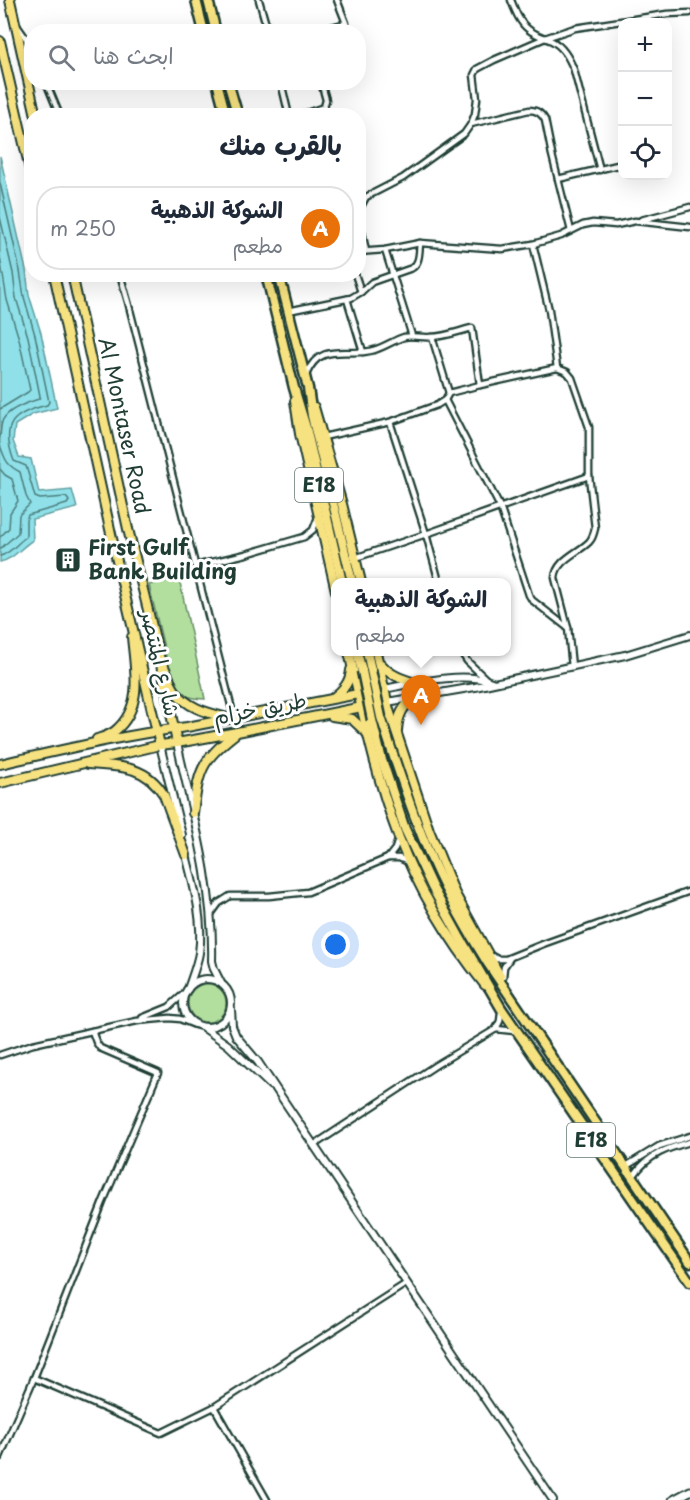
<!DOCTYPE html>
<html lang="ar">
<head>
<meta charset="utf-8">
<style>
	:root { --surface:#fff; --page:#f2f2f3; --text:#1f2937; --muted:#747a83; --line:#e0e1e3; --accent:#1f3d34 }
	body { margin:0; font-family:"Playpen Sans","Playpen Sans Arabic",sans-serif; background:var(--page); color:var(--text); direction:rtl }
	.controls { position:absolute; right:18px; top:18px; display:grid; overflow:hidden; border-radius:12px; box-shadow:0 6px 24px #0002 }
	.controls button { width:54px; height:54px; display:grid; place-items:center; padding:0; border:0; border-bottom:2px solid var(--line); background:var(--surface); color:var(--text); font:30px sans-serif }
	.you { position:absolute; left:336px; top:945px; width:21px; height:21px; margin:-15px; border:4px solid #fff; border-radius:50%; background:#1a73e8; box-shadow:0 0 0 9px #1a73e833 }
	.badge { display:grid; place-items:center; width:39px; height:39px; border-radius:50%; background:var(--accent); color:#fff; font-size:20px; font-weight:700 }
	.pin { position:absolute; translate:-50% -50px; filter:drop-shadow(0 2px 3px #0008) }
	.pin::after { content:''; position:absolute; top:32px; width:21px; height:18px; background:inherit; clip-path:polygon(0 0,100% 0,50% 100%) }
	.popup { position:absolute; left:331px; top:578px; width:180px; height:78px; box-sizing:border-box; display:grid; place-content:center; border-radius:12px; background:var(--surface); filter:drop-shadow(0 2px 4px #0005); font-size:20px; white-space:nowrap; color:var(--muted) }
	.popup b { font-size:22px; color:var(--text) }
	.popup::after { content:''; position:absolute; left:50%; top:100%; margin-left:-12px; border:12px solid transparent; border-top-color:var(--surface) }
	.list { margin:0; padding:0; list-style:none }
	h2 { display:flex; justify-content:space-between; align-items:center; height:78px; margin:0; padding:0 24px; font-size:26px }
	h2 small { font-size:20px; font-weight:400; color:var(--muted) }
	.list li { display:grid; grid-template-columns:39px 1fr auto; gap:18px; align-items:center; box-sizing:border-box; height:84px; margin:0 12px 12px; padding:0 12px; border:2px solid var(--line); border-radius:24px }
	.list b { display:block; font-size:22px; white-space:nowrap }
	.list p { margin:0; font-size:20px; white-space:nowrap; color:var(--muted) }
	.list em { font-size:20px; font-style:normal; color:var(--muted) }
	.icon { flex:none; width:33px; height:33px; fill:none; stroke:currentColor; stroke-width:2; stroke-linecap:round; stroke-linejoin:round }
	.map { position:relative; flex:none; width:690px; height:1500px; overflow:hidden; direction:ltr }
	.search { position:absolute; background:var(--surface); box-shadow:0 6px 24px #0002; left:24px; top:24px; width:342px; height:66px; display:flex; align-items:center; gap:15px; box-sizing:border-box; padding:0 21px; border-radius:24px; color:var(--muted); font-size:22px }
	.panel { position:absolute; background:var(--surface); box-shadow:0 6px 24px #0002; left:24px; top:108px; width:342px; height:174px; border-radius:24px; direction:rtl }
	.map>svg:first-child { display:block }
	.green { fill:#b2df9e; stroke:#688e69; stroke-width:1.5 }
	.water { fill:#8fe0e9; stroke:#629fa1; stroke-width:1.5 }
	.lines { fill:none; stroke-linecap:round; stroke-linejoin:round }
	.shore { stroke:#4c7e7c; stroke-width:1.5 }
	.minor-casing { stroke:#1f3d34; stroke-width:9 }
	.tertiary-casing { stroke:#1f3d34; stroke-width:10 }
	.secondary-casing { stroke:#1f3d34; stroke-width:11 }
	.primary-casing { stroke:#1f3d34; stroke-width:12 }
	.trunk-casing { stroke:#1f3d34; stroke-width:13 }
	.minor { stroke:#fff; stroke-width:4.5 }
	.tertiary { stroke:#fff; stroke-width:6 }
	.secondary { stroke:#fff; stroke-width:7 }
	.primary { stroke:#f7e281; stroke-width:8 }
	.trunk { stroke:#f7e281; stroke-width:8 }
	.trunk-bridge-casing { stroke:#1f3d34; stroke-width:13; stroke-linecap:butt }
	.trunk-bridge { stroke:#f7e281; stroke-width:8 }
	.labels { text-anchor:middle; stroke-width:6; stroke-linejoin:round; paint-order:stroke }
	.shield { fill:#fff; stroke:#627771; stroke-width:1.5 }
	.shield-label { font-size:20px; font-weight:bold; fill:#1f3d34 }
	.street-label { font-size:21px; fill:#1f3d34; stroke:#fff }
	.poi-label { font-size:21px; font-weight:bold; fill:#1f3d34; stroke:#fff; text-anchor:start }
</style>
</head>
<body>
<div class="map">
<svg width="690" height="1500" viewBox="0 0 690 1500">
	<rect width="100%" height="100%" fill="#fff"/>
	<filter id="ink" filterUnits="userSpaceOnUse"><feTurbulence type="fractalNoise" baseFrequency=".0167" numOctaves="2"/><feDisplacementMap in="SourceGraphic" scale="12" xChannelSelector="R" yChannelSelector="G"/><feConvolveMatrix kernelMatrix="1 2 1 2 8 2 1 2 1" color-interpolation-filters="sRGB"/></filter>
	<g filter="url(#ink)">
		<!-- green -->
		<g class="green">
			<path d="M179 578 205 699C185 698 180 695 171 677L149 585Z"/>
			<circle cx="207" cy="1003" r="19"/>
		</g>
		<!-- water -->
		<path class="water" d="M0 156 26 270 29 295 41 333 57 408 33 414 15 425 13 441 19 457 31 459 39 493 72 490 77 508 32 519 33 540C21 547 13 560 0 562Z"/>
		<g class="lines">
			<!-- shore -->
			<g class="shore">
				<path d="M0 183 20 271 24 297 35 335 49 402 47 405C13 413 0 424 14 461L26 466 35 497 40 499 66 497 69 501 67 504 28 515 26 520V537C17 543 10 554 0 556"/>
				<path d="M0 217 13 273 16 298 28 337 40 396 39 399C29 402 10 409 4 418 0 423 1 431 0 437"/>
				<polyline points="0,257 7,300 19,339 30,390 28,392 0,409"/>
				<path d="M0 445C5 459 6 465 20 472L26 496 30 504 19 515 18 533 0 549"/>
				<polyline points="0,469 5,475 12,479 18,501 10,513 9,528 0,537"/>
			</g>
			<defs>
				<g id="minor">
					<polyline points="259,0 268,32"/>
					<path d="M511 0C515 10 519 22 528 29 535 35 543 37 550 40 563 46 569 58 574 70L600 170"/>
					<polyline points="18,27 32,47"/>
					<polyline points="313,32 346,23 337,0"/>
					<polyline points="46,82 60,116"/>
					<polyline points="281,82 289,116"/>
					<polyline points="298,116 324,107 326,100 321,82"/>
					<path d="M471 124 529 110C537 110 541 113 545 120L552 155 571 231"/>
					<polyline points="558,179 622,164"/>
					<polyline points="641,220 690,207"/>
					<path d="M533 244 549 310 557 368 567 372 572 378 589 427V476L595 528C594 533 593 538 589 542 578 553 556 560 555 578L568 628 572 667"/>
					<polyline points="385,250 412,336"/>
					<polyline points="366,251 359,218 360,208 366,197 403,178 464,134 471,124 475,114 477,99 474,75 477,69 494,60 545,38 575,28 667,14 690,13"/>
					<polyline points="358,252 385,250 420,243 502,249 533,244 561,236 583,225 593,223 616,225 635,221 690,227"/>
					<polyline points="120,274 128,302 234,717"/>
					<polyline points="355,274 361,292"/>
					<polyline points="347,299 363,352"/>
					<path d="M288 311 351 298 361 292 372 282 412 268C420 263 419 252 420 243"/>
					<polyline points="432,337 449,393"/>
					<path d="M306 375C320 340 349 358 374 350 385 347 394 340 404 337 413 335 422 338 431 337 445 337 459 331 472 328L480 385"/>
					<polyline points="445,400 500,507 529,595 532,600 568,628"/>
					<polyline points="390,422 426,534 439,582"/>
					<polyline points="323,437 390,422 437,405 445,400 449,393 480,385 557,368"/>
					<polyline points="355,558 426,534 589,476"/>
					<polyline points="195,566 246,554 304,537 313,530 318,517"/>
					<polyline points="461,652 467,661 487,680"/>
					<polyline points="388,858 399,858 408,862"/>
					<polyline points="211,914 219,903 230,896 269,896 308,892 388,858 395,849 398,840"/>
					<polyline points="490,955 497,959 506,959 543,944 690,891"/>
					<polyline points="503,977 504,967 510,958"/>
					<polyline points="142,1018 169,1007 186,992"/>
					<polyline points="496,1029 500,1021 501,1012"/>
					<polyline points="0,1055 33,1044 137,1021 170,1018 180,1019 195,1025"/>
					<polyline points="314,1145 436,1065 496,1029 514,1031"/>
					<polyline points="628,1165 659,1146 690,1136"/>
					<path d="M635 1174C649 1154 668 1148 690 1142"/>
					<polyline points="34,1378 161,1433 214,1407 407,1283"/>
					<polyline points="214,1407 267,1500"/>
					<polyline points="0,1457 34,1378 103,1202 158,1073 100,1048 96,1042 92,1031"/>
				</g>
				<g id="tertiary">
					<path d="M384 689C415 683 463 671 492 682"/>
					<polyline points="387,702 475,687 625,655 690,635"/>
					<path d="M177 743C193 815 214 887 212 961L214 969 221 983"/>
					<polyline points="160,745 182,835"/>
					<path d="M185 851C193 883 204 919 199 953 197 965 192 977 188 989"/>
					<circle cx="207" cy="1003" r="24"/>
					<polyline points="231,1009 232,1026 236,1036 258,1062 280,1095 553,1500"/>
					<polyline points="204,1028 228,1045 271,1086"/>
				</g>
				<polyline id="secondary" points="673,1500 690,1491"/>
				<g id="primary">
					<polyline points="10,0 36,116"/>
					<polyline points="0,41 32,178"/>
					<polyline points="54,274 117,561 160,745"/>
					<polyline points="72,274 128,529 159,655 177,743"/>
					<polyline points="295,401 300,434 336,591"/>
					<polyline points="314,407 342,504 361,582"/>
					<path d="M349 652C363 714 376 778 399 838 419 891 450 941 485 985"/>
					<polyline points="376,652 389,710 429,830 455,894 500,976"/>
					<path d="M381 664C390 675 402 679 415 683"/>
					<path d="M164 667C168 674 170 682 174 689 186 708 208 713 228 718"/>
					<path d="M334 697C344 689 350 682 351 670"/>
					<polyline points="332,716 352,719 368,734"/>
					<path d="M397 731C398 715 403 706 416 696"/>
					<path d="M97 739C103 737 110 735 115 731 144 707 135 670 132 637"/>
					<path d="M0 764C62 750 124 735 187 727L384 689"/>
					<path d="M88 764C119 766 146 765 164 795L186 855"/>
					<polyline points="0,783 160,745 177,743 237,732 387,702"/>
					<path d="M193 813C199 771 200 761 235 734"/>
				</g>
				<g id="trunk">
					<polyline points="196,0 204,32"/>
					<polyline points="208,0 216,32"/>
					<polyline points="217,82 226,116"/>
					<polyline points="228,82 238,116"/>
					<polyline points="266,274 294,388 306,428 342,582"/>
					<polyline points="279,274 308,388 312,416 352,582"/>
					<polyline points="357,652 362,671"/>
					<polyline points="367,652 371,670"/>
					<path d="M381 717C395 761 409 805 427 848 443 888 464 925 487 962L690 1262"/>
					<polyline points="372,720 382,760 405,829 432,887 459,936 501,1008 690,1282"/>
				</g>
			</defs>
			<!-- minor casing -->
			<use href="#minor" class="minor-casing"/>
			<!-- tertiary casing -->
			<use href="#tertiary" class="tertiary-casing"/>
			<!-- secondary casing -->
			<use href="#secondary" class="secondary-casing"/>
			<!-- primary casing -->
			<use href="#primary" class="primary-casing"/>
			<!-- trunk casing -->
			<use href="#trunk" class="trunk-casing"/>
			<!-- minor -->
			<use href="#minor" class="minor"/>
			<!-- tertiary -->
			<use href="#tertiary" class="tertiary"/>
			<!-- secondary -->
			<use href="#secondary" class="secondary"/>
			<!-- primary -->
			<use href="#primary" class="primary"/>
			<!-- trunk -->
			<use href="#trunk" class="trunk"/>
			<defs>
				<g id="trunk-bridge">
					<polyline points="371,670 381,717"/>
					<polyline points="362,671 372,720"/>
				</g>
			</defs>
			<!-- trunk-bridge casing -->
			<use href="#trunk-bridge" class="trunk-bridge-casing"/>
			<!-- trunk-bridge -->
			<use href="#trunk-bridge" class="trunk-bridge"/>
		</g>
	</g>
	<!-- icons -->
	<defs>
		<symbol id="building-square" viewBox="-11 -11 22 22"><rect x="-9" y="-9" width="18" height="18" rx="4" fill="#1f3d34" stroke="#fff"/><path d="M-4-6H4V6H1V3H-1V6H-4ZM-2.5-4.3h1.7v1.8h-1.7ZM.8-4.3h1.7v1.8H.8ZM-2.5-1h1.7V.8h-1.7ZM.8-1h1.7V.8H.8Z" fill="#fff"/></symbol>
	</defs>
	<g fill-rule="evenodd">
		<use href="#building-square" x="53" y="545" width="30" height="30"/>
	</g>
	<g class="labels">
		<!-- shield labels -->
		<g class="shield">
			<rect x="295" y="468" width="48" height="34" rx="4.5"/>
			<rect x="567" y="1123" width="48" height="34" rx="4.5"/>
		</g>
		<g class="shield-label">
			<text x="319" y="492">E18</text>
			<text x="591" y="1147">E18</text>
		</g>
		<!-- street labels -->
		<g class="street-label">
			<text transform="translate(124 426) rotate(78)" y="7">Al Montaser Road</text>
			<text transform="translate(160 663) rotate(77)" y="7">شارع المنتصر</text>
			<text transform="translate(260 709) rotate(-11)" y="7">طريق خزام</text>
		</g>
		<!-- poi labels -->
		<g class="poi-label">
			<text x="88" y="555">First Gulf<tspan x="88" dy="24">Bank Building</tspan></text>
		</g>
	</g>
</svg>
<div class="controls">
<button>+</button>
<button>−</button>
<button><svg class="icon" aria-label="locate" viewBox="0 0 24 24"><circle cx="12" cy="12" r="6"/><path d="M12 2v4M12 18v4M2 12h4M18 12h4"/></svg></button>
</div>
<div class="you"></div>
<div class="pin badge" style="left:421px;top:725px;background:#e8710a">A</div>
<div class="popup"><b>الشوكة الذهبية</b>مطعم</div>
<div class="search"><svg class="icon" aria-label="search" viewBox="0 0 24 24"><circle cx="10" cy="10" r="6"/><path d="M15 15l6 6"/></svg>ابحث هنا</div>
<section class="panel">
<h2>بالقرب منك<small></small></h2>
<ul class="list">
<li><span class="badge" style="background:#e8710a">A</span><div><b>الشوكة الذهبية</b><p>مطعم</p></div><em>250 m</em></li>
</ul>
</section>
</div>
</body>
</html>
